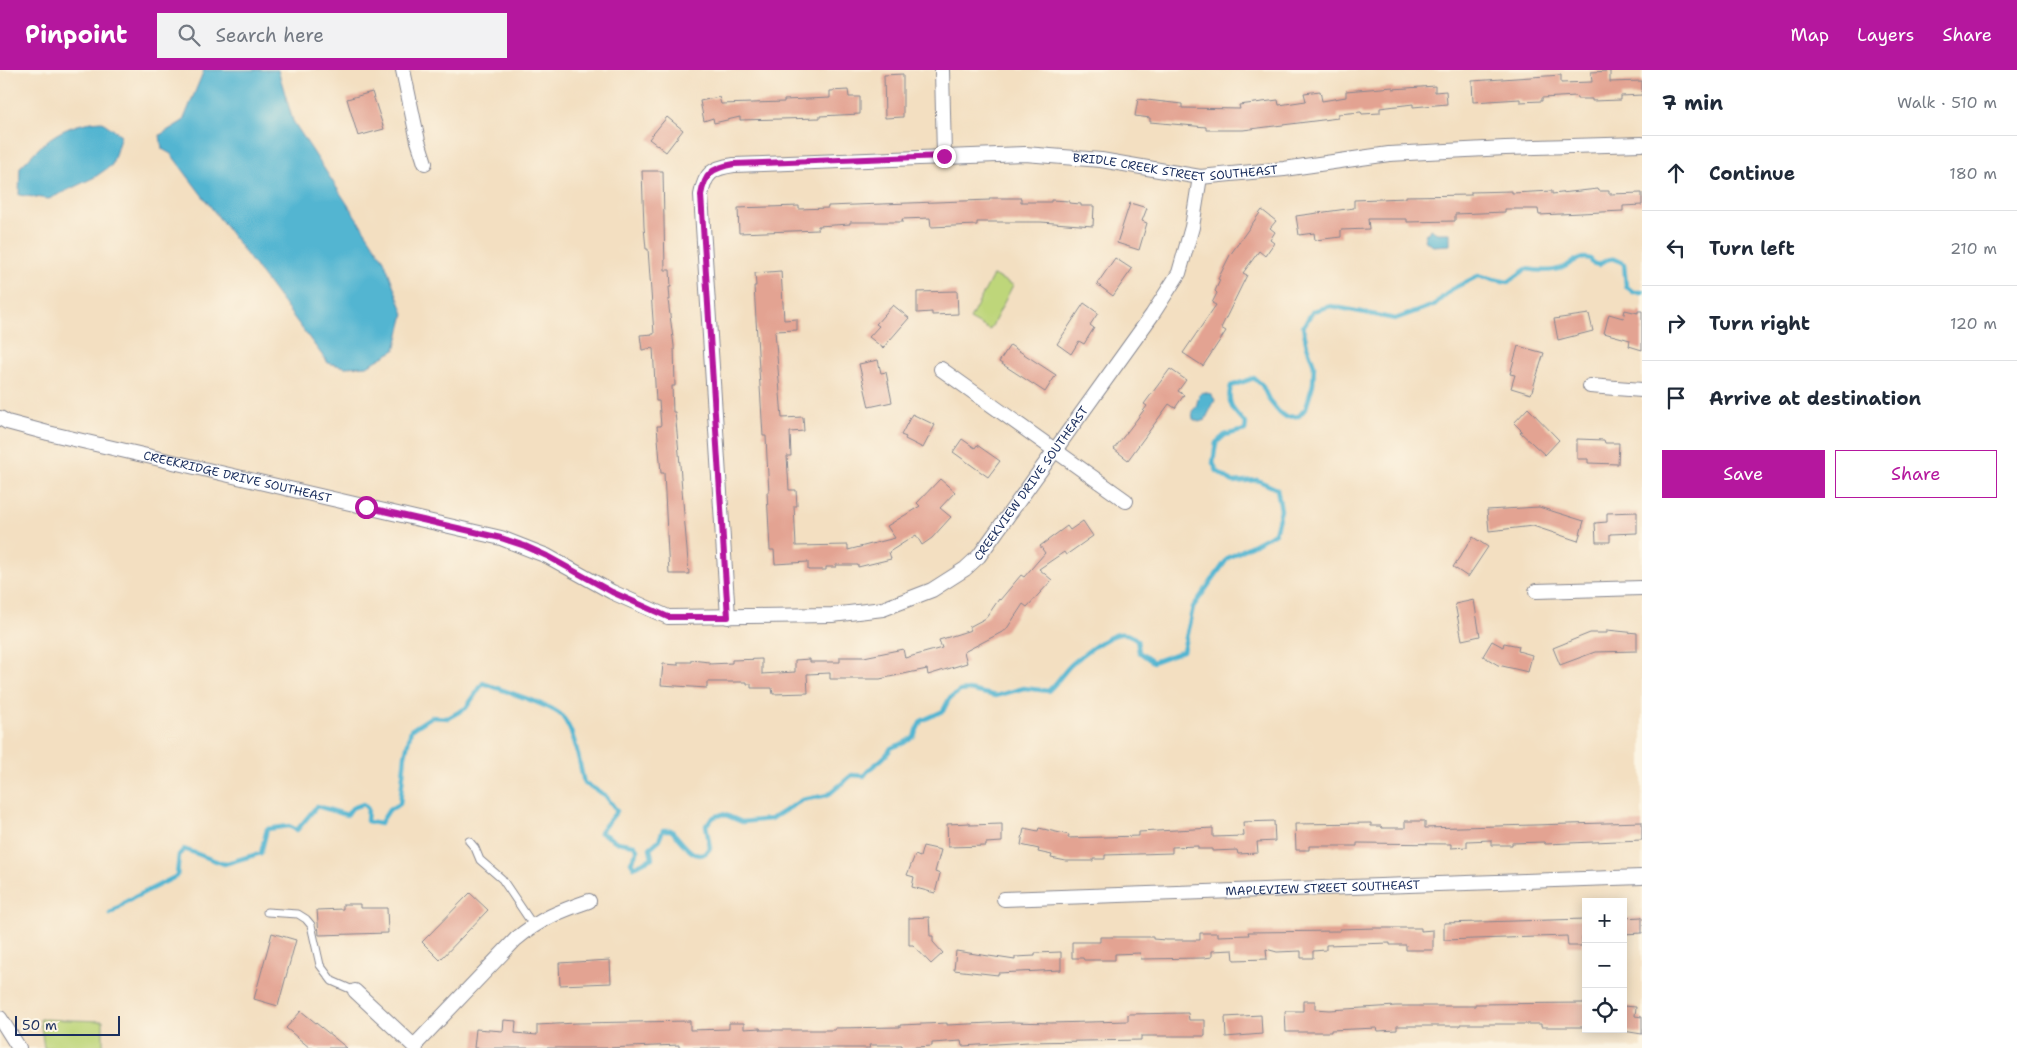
<!DOCTYPE html>
<html lang="en">
<head>
<meta charset="utf-8">
<style>
	:root { --surface:#fff; --page:#f2f2f3; --text:#1f2937; --muted:#747a83; --line:#e0e1e3; --accent:#b5179e }
	body { margin:0; font-family:"Shantell Sans",sans-serif; background:var(--page); color:var(--text) }
	.controls { position:absolute; right:15px; bottom:15px; display:grid; overflow:hidden; border-radius:0px; box-shadow:0 2px 12px #0003 }
	.controls button { width:45px; height:45px; display:grid; place-items:center; padding:0; border:0; border-bottom:1px solid var(--line); background:var(--surface); color:var(--text); font:25px sans-serif }
	.scale { position:absolute; left:15px; bottom:12px; width:105px; box-sizing:border-box; padding-left:5px; border:2px solid #1b2f5e; border-top:0; font-size:14px; line-height:18px; white-space:nowrap; color:#1b2f5e; -webkit-text-stroke:4px #fcf5e5; paint-order:stroke }
	.stop { position:absolute; width:15px; height:15px; margin:-11px; border:4px solid #b5179e; border-radius:50%; background:#fff }
	.stop.end { background:#b5179e; border-color:#fff; box-shadow:0 1px 5px #0008 }
	.list { margin:0; padding:0; list-style:none }
	h2 { display:flex; justify-content:space-between; align-items:center; height:65px; margin:0; padding:0 20px; font-size:21px }
	h2 small { font-size:16px; font-weight:400; color:var(--muted) }
	.list li { display:grid; grid-template-columns:32px 1fr auto; gap:15px; align-items:center; box-sizing:border-box; height:75px; padding:0 20px; border-top:1px solid var(--line) }
	.list b { display:block; font-size:19px; white-space:nowrap }
	.list em { font-size:16px; font-style:normal; color:var(--muted) }
	.actions { display:flex; gap:10px; padding:15px 20px }
	.actions a { flex:1; padding:11px 0; border:1px solid var(--accent); border-radius:0px; text-align:center; font-size:18px; color:var(--accent) }
	.actions .main { background:var(--accent); color:#fff }
	.icon { flex:none; width:28px; height:28px; fill:none; stroke:currentColor; stroke-width:2; stroke-linecap:round; stroke-linejoin:round }
	.map { position:relative; flex:none; width:1642px; height:978px; overflow:hidden }
	header { display:flex; align-items:center; gap:30px; box-sizing:border-box; height:70px; padding:0 25px; background:var(--accent); color:#fff }
	header strong { font-size:24px }
	nav { display:flex; gap:28px; margin-inline-start:auto; font-size:18px }
	.search { width:350px; height:45px; background:var(--page); display:flex; align-items:center; gap:12px; box-sizing:border-box; padding:0 18px; border-radius:0px; color:var(--muted); font-size:19px }
	main { display:flex }
	aside { flex:1; background:var(--surface) }
	.map>svg:first-child { display:block }
	.green { fill:#bed67a; stroke:#6c826c }
	.water { fill:#52b5d1; stroke:#367298 }
	.lines { fill:none; stroke-linecap:round; stroke-linejoin:round }
	.stream { stroke:#52b5d1; stroke-width:4.5 }
	.building { fill:#e3a392 }
	.lane-casing { stroke:#878790; stroke-width:9 }
	.street-casing { stroke:#878790; stroke-width:16 }
	.lane { stroke:#fff; stroke-width:7 }
	.street { stroke:#fff; stroke-width:14 }
	.route { stroke:#b5179e; stroke-width:6 }
	.labels { text-anchor:middle; stroke-width:4; stroke-linejoin:round; paint-order:stroke }
	.street-label { font-size:12px; fill:#1b2f5e; stroke:#fcf5e5 }
</style>
</head>
<body>
<header>
<strong>Pinpoint</strong>
<div class="search"><svg class="icon" aria-label="search" viewBox="0 0 24 24"><circle cx="10" cy="10" r="6"/><path d="M15 15l6 6"/></svg>Search here</div>
<nav><a>Map</a><a>Layers</a><a>Share</a></nav>
</header>
<main>
<div class="map">
<svg width="1642" height="978" viewBox="0 0 1642 978">
	<rect width="100%" height="100%" fill="#fcf5e5"/>
	<filter id="ink" filterUnits="userSpaceOnUse"><feTurbulence type="fractalNoise" baseFrequency=".02" numOctaves="2"/><feDisplacementMap in="SourceGraphic" scale="10" xChannelSelector="R" yChannelSelector="G"/><feConvolveMatrix kernelMatrix="1 2 1 2 8 2 1 2 1" color-interpolation-filters="sRGB"/></filter>
	<filter id="wash" filterUnits="userSpaceOnUse"><feTurbulence type="fractalNoise" baseFrequency=".0096" numOctaves="4" result="noise"/><feDisplacementMap in="SourceGraphic" scale="20" xChannelSelector="R" yChannelSelector="G"/><feGaussianBlur stdDeviation="1.12" result="paint"/><feColorMatrix in="noise" values="0 0 0 0 0 0 0 0 0 0 0 0 0 0 0 0 0 1.4 0 .05"/><feComposite in="paint" operator="in"/></filter>
	<g filter="url(#wash)">
		<rect width="100%" height="100%" fill="#f3dfc1"/>
		<!-- green -->
		<g class="green">
			<polygon points="993,205 1013,215 990,260 970,249"/>
			<polygon points="40,949 103,951 103,978 44,978"/>
		</g>
		<!-- water -->
		<g class="water">
			<polygon points="204,0 278,0 293,51 384,190 404,244 395,280 367,296 345,297 328,293 171,84 162,79 160,65 183,51"/>
			<path d="M101 51 121 65 112 95 95 107 49 129 19 125 20 97C26 92 31 85 37 80 55 61 76 53 101 51Z"/>
			<polygon points="1430,159 1437,163 1450,163 1450,175 1433,176 1424,170 1426,163 1428,163"/>
			<polygon points="1202,322 1211,324 1215,330 1205,350 1199,352 1193,349 1192,341 1196,337 1199,325"/>
		</g>
		<g class="lines">
			<!-- stream -->
			<path class="stream" d="M110 844 127 831 177 806 179 785 184 779 224 794 261 783 267 759 289 756 297 760 317 736 347 745 352 738 363 734 368 739 367 751 380 754 389 740 400 734 405 686 411 660 431 647 448 648 466 638 483 613C498 619 555 636 562 646 576 664 579 692 584 713L605 725 617 741 600 762 617 772 634 775 638 780 631 792 634 797 652 788 650 778 659 770 663 760H671C681 770 697 798 710 778L706 755 714 747 723 744 742 752 771 749 802 730 828 725 852 705 864 706C872 693 884 692 891 678L904 673 914 666 921 651 943 641 949 629 960 621 969 620 996 626 1024 618 1048 621C1058 613 1063 602 1072 594 1082 585 1105 567 1119 564 1126 563 1132 565 1137 570L1139 582 1153 592 1183 581 1193 537 1228 488 1275 463 1281 440 1277 419 1257 410 1233 412 1217 401 1213 393 1216 373 1225 365 1245 360 1246 354C1234 342 1226 334 1231 316L1254 308 1262 315 1269 330 1278 341 1286 347 1299 346 1306 338 1313 314 1314 295 1307 276 1303 257 1313 241 1331 236 1395 249 1434 235 1452 219 1478 206 1508 212 1526 199C1538 201 1551 202 1562 198 1574 193 1577 185 1591 189L1592 193 1599 195C1608 187 1614 187 1624 194L1626 216 1633 222H1642"/>
		</g>
		<g id="blocks">
			<!-- building -->
			<g class="building">
				<polygon points="1610,1 1610,12 1642,11 1642,25 1621,26 1621,30 1592,31 1592,29 1577,29 1576,26 1542,28 1542,31 1520,32 1520,29 1473,32 1472,11 1561,5 1561,13 1592,12 1591,2"/>
				<polygon points="903,4 903,47 885,48 884,5"/>
				<polygon points="1435,16 1435,22 1446,21 1447,34 1413,37 1413,34 1380,38 1380,43 1362,44 1361,42 1338,44 1338,48 1243,60 1206,60 1206,57 1150,52 1150,48 1135,46 1138,29 1182,34 1182,38 1240,39 1239,35 1278,30 1279,35 1306,31 1304,23 1320,21 1322,31 1346,27 1346,21 1393,17 1393,19"/>
				<polygon points="848,20 849,27 860,27 860,44 820,46 820,48 740,50 740,47 714,53 713,48 704,51 700,31 719,27 721,34 784,32 784,30 830,28 830,21"/>
				<polygon points="372,22 384,59 358,66 347,29"/>
				<polygon points="667,47 683,60 666,82 649,69"/>
				<polygon points="642,101 663,101 665,200 670,200 671,217 669,217 670,230 668,230 674,276 675,316 672,316 673,342 675,342 679,383 689,504 669,504 664,403 661,403 657,356 661,356 659,331 656,331 653,278 642,280 640,265 654,264 648,179 646,179 644,157"/>
				<polygon points="1598,119 1599,121 1609,121 1609,124 1642,123 1642,135 1623,136 1623,141 1539,145 1538,139 1505,139 1505,142 1455,144 1455,151 1407,152 1407,149 1368,149 1369,159 1341,160 1341,167 1315,170 1314,163 1299,165 1296,146 1354,138 1354,130 1406,128 1406,126 1471,125 1471,122 1512,121 1512,123 1552,121 1552,124"/>
				<polygon points="990,128 1021,128 1021,132 1051,132 1051,130 1069,131 1069,133 1081,134 1081,136 1094,136 1093,156 1041,152 977,152 977,155 931,157 930,148 902,149 903,152 850,152 850,154 818,156 818,160 739,163 738,138 799,136 799,139 828,138 828,136 990,130"/>
				<polygon points="1130,133 1147,138 1142,151 1147,153 1139,180 1117,173"/>
				<polygon points="1262,140 1276,151 1270,158 1275,162 1270,170 1274,173 1265,186 1259,181 1243,203 1247,205 1221,258 1226,261 1203,296 1183,283 1216,235 1212,233 1217,223 1215,221 1220,210 1218,209 1230,185"/>
				<polygon points="1115,188 1132,199 1113,226 1097,214"/>
				<polygon points="781,201 784,250 797,249 797,260 775,261 782,348 803,347 804,361 790,362 791,386 787,386 789,420 796,420 797,436 794,436 796,476 848,475 848,480 895,468 887,456 920,436 917,433 940,409 955,422 940,438 951,447 932,468 922,475 916,465 889,482 891,489 858,497 858,495 836,495 836,497 826,497 826,500 808,500 808,492 775,494 774,480 770,480 767,422 769,422 767,388 766,366 763,366 754,216 756,216 755,203"/>
				<polygon points="957,221 958,244 932,245 932,242 917,243 917,222"/>
				<polygon points="1084,233 1098,243 1090,255 1094,258 1084,274 1079,271 1071,284 1057,274"/>
				<polygon points="893,235 909,248 883,278 869,267 879,256 876,254"/>
				<polygon points="1625,240 1638,243 1638,241 1642,241 1642,280 1629,276 1630,270 1604,263 1609,244 1623,248"/>
				<polygon points="1589,244 1593,261 1558,270 1554,249"/>
				<polygon points="1010,275 1056,305 1045,322 999,292"/>
				<polygon points="1518,276 1544,283 1531,324 1511,318 1515,305 1510,304"/>
				<polygon points="878,290 881,303 886,302 892,332 869,337 859,294"/>
				<polygon points="1170,299 1186,310 1178,321 1184,325 1175,338 1169,334 1128,390 1114,379 1147,336 1144,334"/>
				<polygon points="1528,338 1559,370 1545,385 1520,362 1522,361 1514,353"/>
				<polygon points="912,344 935,355 923,378 905,369 906,367 901,365"/>
				<polygon points="962,369 975,378 977,375 1000,391 988,407 953,382"/>
				<polygon points="1577,369 1604,370 1605,373 1619,373 1618,394 1588,393 1588,389 1577,389"/>
				<polygon points="1539,437 1584,451 1578,471 1533,456 1489,461 1487,440"/>
				<polygon points="1637,442 1637,463 1610,464 1610,472 1596,472 1595,453 1607,452 1607,443"/>
				<polygon points="1083,451 1093,466 1066,485 1064,482 1039,499 1052,510 1027,537 1023,534 1006,560 964,582 967,593 928,605 927,599 880,609 830,609 830,603 807,604 808,623 773,624 772,618 751,618 751,614 747,614 747,612 707,612 707,618 661,615 663,594 678,595 678,592 691,592 691,590 709,592 709,594 732,593 732,590 762,589 762,604 795,602 795,590 810,589 810,592 840,592 840,587 864,587 903,579 905,588 942,578 939,570 971,560 969,557 986,548 999,529 1000,530 1021,505 1024,507 1045,483 1040,476 1067,456 1070,460"/>
				<polygon points="1473,467 1488,477 1468,507 1453,497"/>
				<polygon points="1474,530 1480,566 1462,570 1455,534"/>
				<polygon points="1607,560 1637,563 1637,581 1595,582 1560,595 1553,578 1590,563 1607,563"/>
				<polygon points="1492,571 1503,577 1504,573 1519,576 1518,581 1532,585 1528,602 1498,595 1483,586"/>
				<polygon points="1274,751 1275,771 1257,772 1258,783 1238,784 1237,780 1212,781 1212,779 1198,779 1198,776 1172,777 1172,783 1105,785 1105,789 1093,789 1093,791 1066,791 1051,788 1052,785 1038,782 1039,779 1021,775 1024,758 1038,761 1039,758 1069,765 1068,768 1139,766 1139,762 1213,758 1213,767 1244,766 1243,752"/>
				<polygon points="1405,751 1425,751 1425,758 1642,752 1642,770 1545,774 1544,772 1512,773 1512,775 1491,775 1491,770 1467,771 1467,777 1451,778 1451,774 1357,773 1357,776 1309,776 1309,780 1296,780 1295,754 1371,753 1371,756 1381,756 1382,758 1405,758"/>
				<polygon points="970,753 970,755 1002,754 1002,772 986,773 986,776 948,777 947,754"/>
				<polygon points="923,776 941,780 935,802 940,804 935,823 912,817 914,807 907,805 915,785 920,787"/>
				<polygon points="470,823 488,840 440,890 422,872"/>
				<polygon points="343,834 360,834 360,838 387,838 388,863 319,865 317,840 343,839"/>
				<polygon points="929,847 930,866 933,866 933,872 943,883 931,894 913,875 909,875 909,848"/>
				<polygon points="1642,847 1642,863 1623,864 1623,848"/>
				<polygon points="1586,849 1586,866 1582,866 1582,876 1568,876 1567,866 1444,870 1444,853"/>
				<polygon points="1375,858 1421,858 1421,861 1433,860 1433,880 1406,880 1406,875 1390,875 1390,873 1326,875 1326,880 1313,881 1313,888 1301,888 1301,881 1277,882 1266,879 1267,889 1234,890 1233,880 1212,881 1212,887 1204,888 1141,889 1140,883 1115,884 1115,890 1084,890 1083,888 1072,888 1072,872 1100,872 1100,867 1153,867 1153,869 1166,870 1200,870 1200,863 1218,863 1218,866 1249,865 1248,862 1340,861 1340,859"/>
				<polygon points="272,863 296,870 278,936 254,929"/>
				<polygon points="956,881 1015,890 1015,887 1035,886 1035,883 1061,882 1061,900 998,903 998,905 954,900"/>
				<polygon points="610,890 611,913 560,915 559,893"/>
				<polygon points="1303,931 1315,931 1315,939 1330,940 1396,936 1475,936 1475,934 1585,933 1586,957 1541,957 1541,954 1460,954 1460,956 1397,956 1397,960 1378,961 1377,958 1331,960 1331,962 1286,962 1285,941 1303,941"/>
				<polygon points="1623,936 1636,937 1635,946 1642,947 1642,964 1623,961"/>
				<polygon points="301,941 347,978 310,978 286,958"/>
				<polygon points="1188,943 1189,950 1205,950 1205,966 1141,966 1141,970 1029,972 962,976 961,971 932,973 932,976 902,978 902,975 869,975 870,978 679,978 679,975 606,978 474,978 476,959 503,961 504,950 516,951 515,963 537,965 537,955 577,953 690,951 690,960 729,959 729,953 744,953 744,959 760,958 761,960 835,960 835,958 900,957 900,955 947,953 947,955 1013,952 1051,953 1128,951 1128,944"/>
				<polygon points="1261,945 1262,964 1226,967 1225,947"/>
			</g>
		</g>
	</g>
	<g filter="url(#ink)">
		<use href="#blocks" fill-opacity="0" stroke="#878790" stroke-width="1"/>
		<g class="lines">
			<defs>
				<g id="lane">
					<polyline points="469,771 475,778 480,790 502,809 533,855"/>
					<polyline points="267,842 298,844 306,849 311,855 320,895 332,911 355,921"/>
				</g>
				<g id="street">
					<polyline points="403,0 418,71 425,93"/>
					<polyline points="942,0 944,86"/>
					<polyline points="941,299 1126,431"/>
					<polyline points="1590,316 1642,320"/>
					<path id="s1" d="M0 348 7 352 48 363 501 468 547 486 612 522 668 547 832 545 883 539 932 520 965 499 979 486 1152 245 1179 203 1192 157 1200 107"/>
					<polyline points="1536,521 1642,518"/>
					<path id="s2" d="M728 547 701 125C705 103 712 98 734 95L1025 84 1101 90 1200 107 1284 99 1389 84 1505 78 1642 74"/>
					<path id="s3" d="M1004 829 1642 807"/>
					<polyline points="355,921 416,978"/>
					<polyline points="0,948 19,978"/>
					<path d="M414 976 516 869C540 849 560 841 589 831"/>
				</g>
			</defs>
			<!-- lane casing -->
			<use href="#lane" class="lane-casing"/>
			<!-- street casing -->
			<use href="#street" class="street-casing"/>
			<!-- lane -->
			<use href="#lane" class="lane"/>
			<!-- street -->
			<use href="#street" class="street"/>
		</g>
	</g>
	<g class="lines" filter="url(#ink)">
		<!-- route -->
		<path class="route" d="M366 437 501 468 525 476 547 486 612 522 668 547H728L701 125C705 103 712 98 734 94L944 86"/>
	</g>
	<g class="labels">
		<!-- street labels -->
		<g class="street-label">
			<text dy="4" stroke="none"><textPath href="#s2" startOffset="915">BRIDLE CREEK STREET SOUTHEAST</textPath></text>
			<text dy="4" stroke="none"><textPath href="#s1" startOffset="245">CREEKRIDGE DRIVE SOUTHEAST</textPath></text>
			<text dy="4" stroke="none"><textPath href="#s1" startOffset="1116">CREEKVIEW DRIVE SOUTHEAST</textPath></text>
			<text dy="4" stroke="none"><textPath href="#s3" startOffset="319">MAPLEVIEW STREET SOUTHEAST</textPath></text>
		</g>
	</g>
</svg>
<div class="controls">
<button>+</button>
<button>−</button>
<button><svg class="icon" aria-label="locate" viewBox="0 0 24 24"><circle cx="12" cy="12" r="6"/><path d="M12 2v4M12 18v4M2 12h4M18 12h4"/></svg></button>
</div>
<div class="scale">50 m</div>
<div class="stop" style="left:366px;top:437px"></div>
<div class="stop end" style="left:944px;top:86px"></div>
</div>
<aside>
<h2>7 min<small>Walk · 510 m</small></h2>
<ul class="list">
<li><svg class="icon" aria-label="ahead" viewBox="0 0 24 24"><path d="M12 20V5M6 11l6-6 6 6"/></svg><div><b>Continue</b></div><em>180 m</em></li>
<li><svg class="icon" aria-label="left" viewBox="0 0 24 24"><path d="M17 20v-9H6M10 6l-5 5 5 5"/></svg><div><b>Turn left</b></div><em>210 m</em></li>
<li><svg class="icon" aria-label="right" viewBox="0 0 24 24"><path d="M7 20v-9h11M14 6l5 5-5 5"/></svg><div><b>Turn right</b></div><em>120 m</em></li>
<li><svg class="icon" aria-label="arrive" viewBox="0 0 24 24"><path d="M6 21V4h12l-3 4 3 4H6"/></svg><div><b>Arrive at destination</b></div></li>
</ul>
<div class="actions"><a class="main">Save</a><a>Share</a></div>
</aside>
</main>
</body>
</html>
